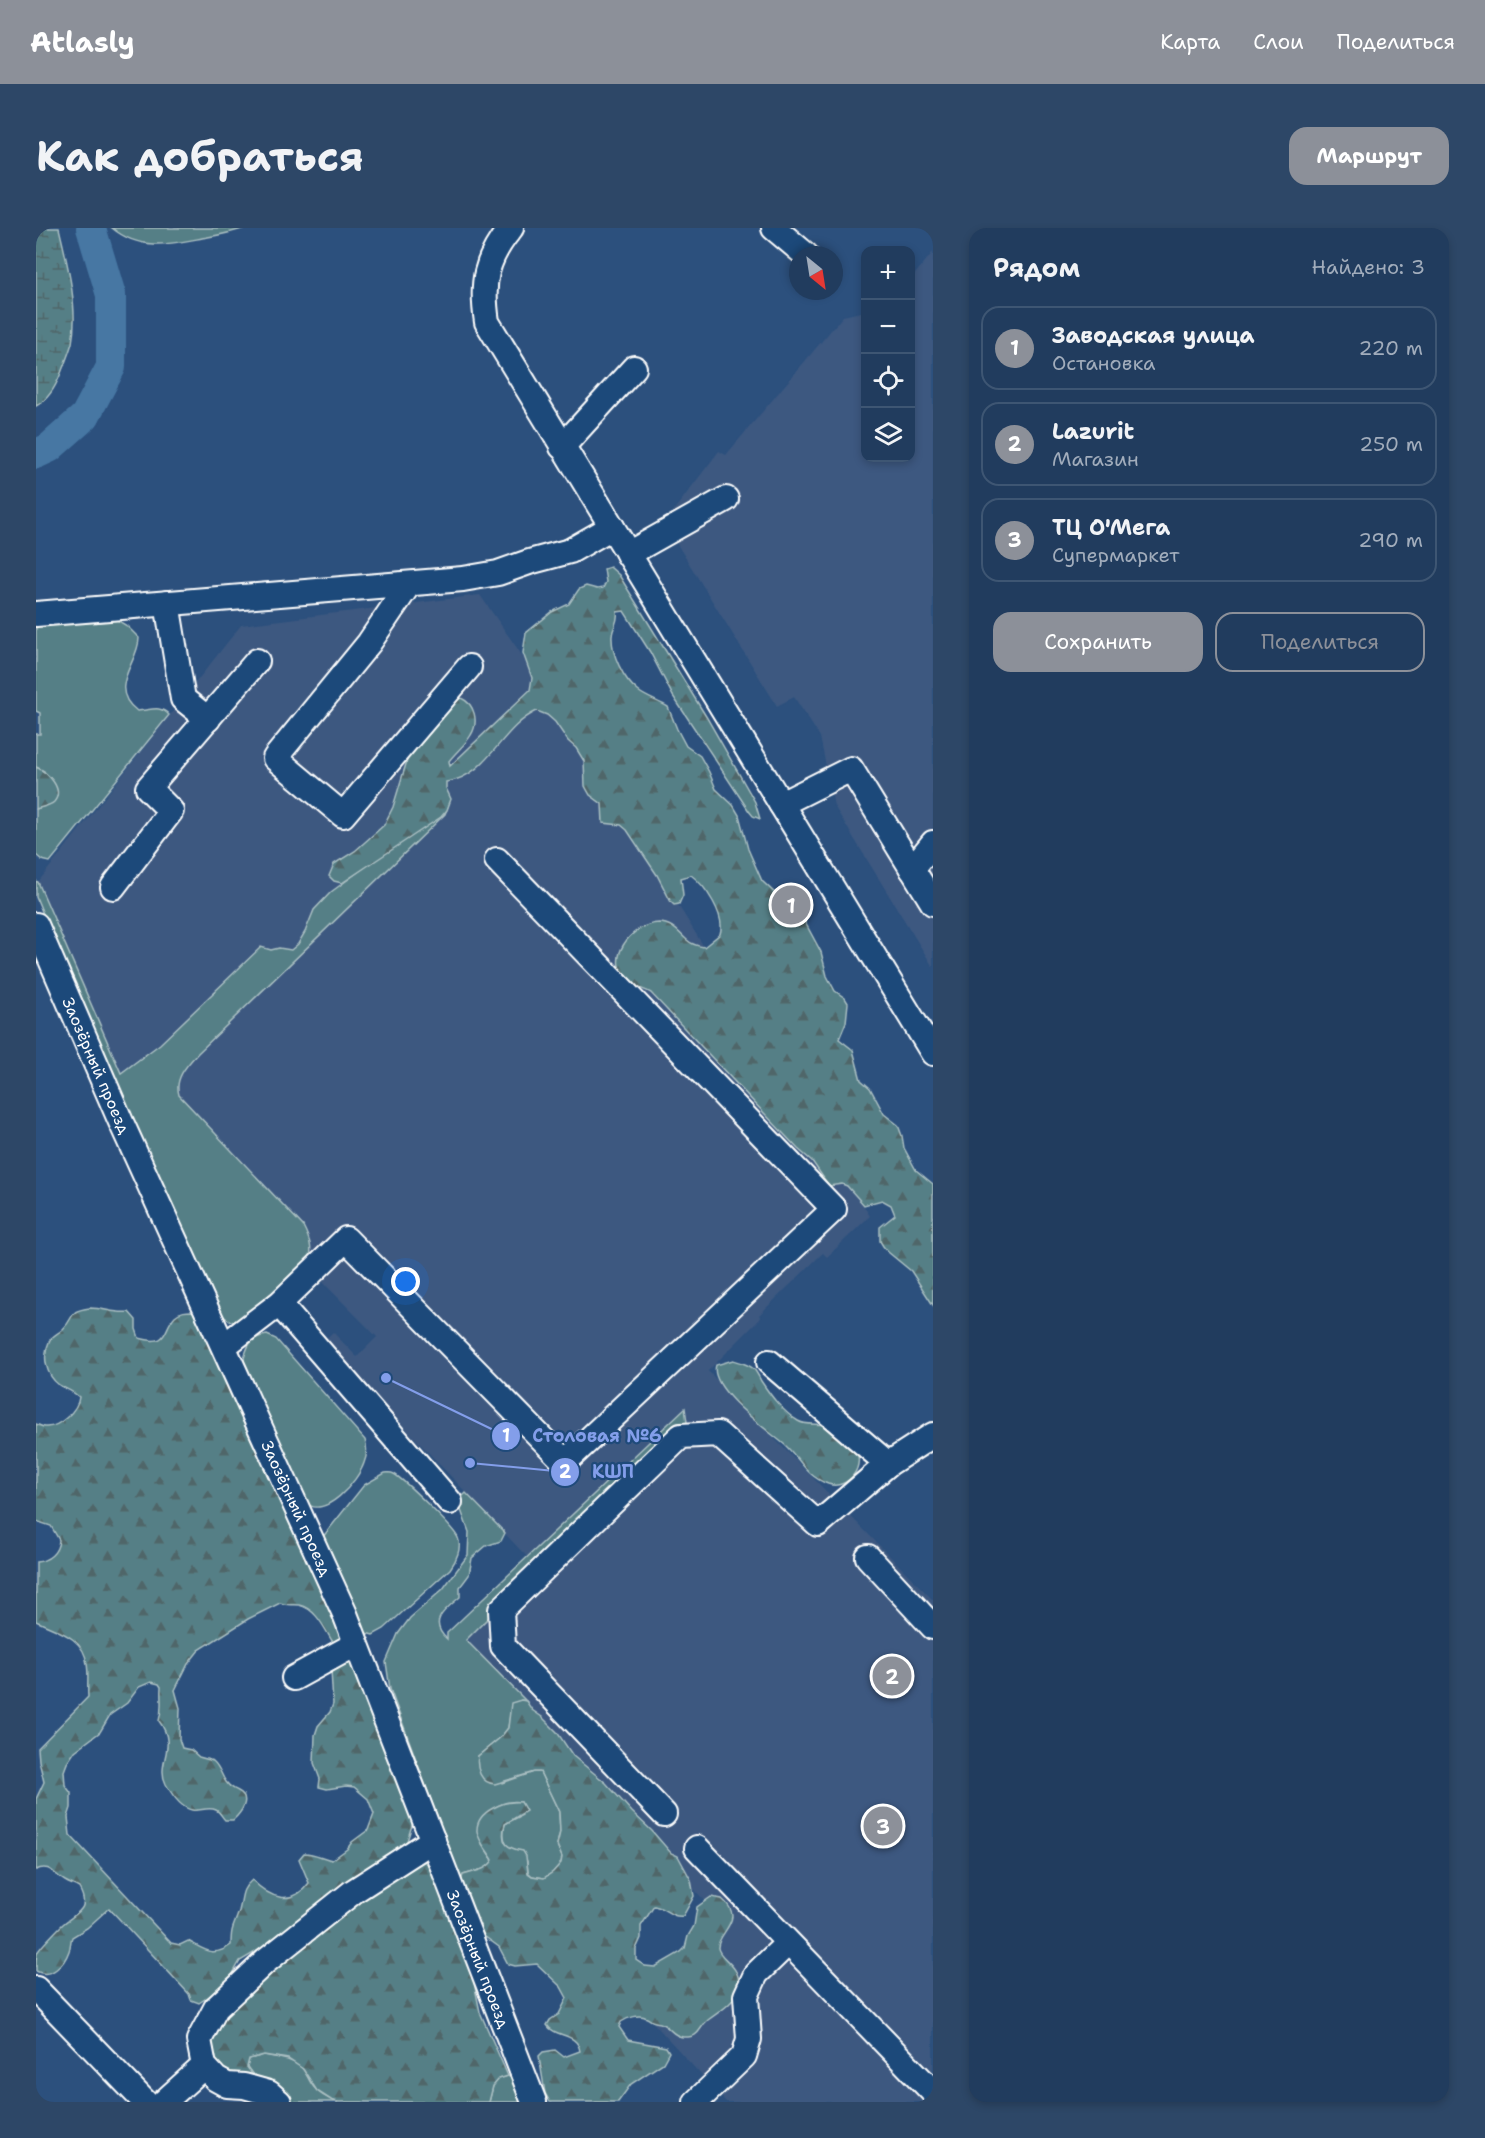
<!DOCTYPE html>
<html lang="ru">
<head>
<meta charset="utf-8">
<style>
	:root { --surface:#213c5e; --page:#2d4767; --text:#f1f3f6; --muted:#a2adbc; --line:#3e5673; --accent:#8c9099 }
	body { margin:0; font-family:"Shantell Sans",sans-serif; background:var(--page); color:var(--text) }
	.controls { position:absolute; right:18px; top:18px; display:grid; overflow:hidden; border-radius:12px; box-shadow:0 3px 9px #0003 }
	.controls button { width:54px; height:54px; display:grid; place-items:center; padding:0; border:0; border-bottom:2px solid var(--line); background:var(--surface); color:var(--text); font:30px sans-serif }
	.compass { position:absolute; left:753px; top:18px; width:54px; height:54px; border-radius:50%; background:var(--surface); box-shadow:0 3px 9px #0003; rotate:150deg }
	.you { position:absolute; left:370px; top:1054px; width:21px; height:21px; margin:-15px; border:4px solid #fff; border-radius:50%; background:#1a73e8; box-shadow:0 0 0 9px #1a73e833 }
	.badge { display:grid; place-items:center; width:39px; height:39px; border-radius:50%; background:var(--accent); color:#fff; font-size:20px; font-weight:700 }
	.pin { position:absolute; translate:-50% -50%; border:3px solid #fff; box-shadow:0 2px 6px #0006 }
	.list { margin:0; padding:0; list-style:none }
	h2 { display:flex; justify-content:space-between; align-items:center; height:78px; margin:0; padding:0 24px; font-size:26px }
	h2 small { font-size:20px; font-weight:400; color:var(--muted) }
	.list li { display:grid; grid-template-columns:39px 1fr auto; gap:18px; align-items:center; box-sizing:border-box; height:84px; margin:0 12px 12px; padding:0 12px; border:2px solid var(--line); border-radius:18px }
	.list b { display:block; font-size:22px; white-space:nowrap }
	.list p { margin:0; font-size:20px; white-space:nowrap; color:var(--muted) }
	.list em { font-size:20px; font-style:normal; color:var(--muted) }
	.actions { display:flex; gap:12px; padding:18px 24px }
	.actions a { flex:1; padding:14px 0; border:2px solid var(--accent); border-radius:18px; text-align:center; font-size:21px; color:var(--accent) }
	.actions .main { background:var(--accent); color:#fff }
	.icon { flex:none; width:33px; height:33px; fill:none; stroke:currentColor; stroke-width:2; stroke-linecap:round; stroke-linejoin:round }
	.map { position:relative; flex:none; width:897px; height:1874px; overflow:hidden; border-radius:18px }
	header { display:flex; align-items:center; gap:36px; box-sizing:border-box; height:84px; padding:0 30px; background:var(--accent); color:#fff }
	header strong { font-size:28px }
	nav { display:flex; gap:33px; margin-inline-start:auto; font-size:21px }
	.intro { display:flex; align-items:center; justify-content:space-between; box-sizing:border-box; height:144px; padding:0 36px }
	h1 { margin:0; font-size:42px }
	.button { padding:15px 27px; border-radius:18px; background:var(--accent); color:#fff; font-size:21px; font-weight:700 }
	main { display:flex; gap:36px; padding:0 36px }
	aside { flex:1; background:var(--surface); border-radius:18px; box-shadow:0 3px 9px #0003 }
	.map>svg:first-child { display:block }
	.built { fill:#3c5880 }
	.green { fill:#557f86; stroke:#aabfc2; stroke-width:1.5 }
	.forest { fill:url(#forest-firs); stroke:#aabfc2; stroke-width:1.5 }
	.wetland { fill:url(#wetland-marsh); stroke:#aabfc2; stroke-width:1.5 }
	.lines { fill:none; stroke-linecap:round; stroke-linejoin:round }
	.river { stroke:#4677a3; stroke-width:30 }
	.minor-casing { stroke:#fff; stroke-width:28 }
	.minor { stroke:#1f4a7a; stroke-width:24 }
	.labels { text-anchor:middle; stroke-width:4.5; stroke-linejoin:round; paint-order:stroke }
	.street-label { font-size:16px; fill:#fff; stroke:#1f4a7a }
	.leader { fill:none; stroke:#839eea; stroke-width:2 }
	.callout-dot { fill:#839eea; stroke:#1f4a7a; stroke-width:2 }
	.mark-label { font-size:18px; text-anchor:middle; font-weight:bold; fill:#fff }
	.callout-label { font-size:18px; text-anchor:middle; font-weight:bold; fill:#839eea; stroke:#1f4a7a; stroke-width:4.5; stroke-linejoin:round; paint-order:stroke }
</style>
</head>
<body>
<header>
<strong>Atlasly</strong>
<nav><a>Карта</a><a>Слои</a><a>Поделиться</a></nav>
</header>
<div class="intro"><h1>Как добраться</h1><a class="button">Маршрут</a></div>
<main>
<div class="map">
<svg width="897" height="1874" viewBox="0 0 897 1874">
	<defs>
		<pattern id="forest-firs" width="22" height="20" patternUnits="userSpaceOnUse" patternTransform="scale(1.5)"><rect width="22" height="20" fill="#557f86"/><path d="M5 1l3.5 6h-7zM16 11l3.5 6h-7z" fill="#506669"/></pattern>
		<pattern id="wetland-marsh" width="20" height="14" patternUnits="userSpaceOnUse" patternTransform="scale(1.5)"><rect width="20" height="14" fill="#557f86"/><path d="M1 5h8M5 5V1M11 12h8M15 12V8" fill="none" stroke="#506669"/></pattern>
	</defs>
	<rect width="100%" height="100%" fill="#2c507d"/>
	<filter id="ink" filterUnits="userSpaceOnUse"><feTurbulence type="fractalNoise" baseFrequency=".0167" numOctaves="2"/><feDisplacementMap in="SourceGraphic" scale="12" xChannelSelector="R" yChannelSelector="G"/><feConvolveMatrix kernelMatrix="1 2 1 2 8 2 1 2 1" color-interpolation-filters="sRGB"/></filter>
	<g filter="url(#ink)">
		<!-- built -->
		<g class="built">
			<polygon points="897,24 897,739 798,578 784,509 758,469 741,478 628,295 683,223 690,227 807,88 829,83 830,230 874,230 875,51"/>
			<polygon points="444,367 504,453 834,988 791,1029 787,1025 723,1087 725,1090 672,1143 897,1372 897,1874 690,1874 600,1776 686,1690 412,1412 411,1405 491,1329 353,1183 346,1190 284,1116 297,1104 321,1129 341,1109 93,858 85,846 2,654 205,397"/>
		</g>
		<!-- green -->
		<g class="green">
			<path d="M76 0H209C197 4 184 7 172 9 138 15 106 25 76 0Z"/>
			<path d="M78 390 91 398 103 410C103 435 70 459 101 483 113 483 124 476 133 487L14 634 6 632 0 627V581L11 577 8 543 0 539V506H4V485L0 483V398Z"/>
			<path d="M412 578 409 586 162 825C151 837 138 850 143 867L267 998C274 1012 277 1020 273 1036L203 1095 194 1093 186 1087 82 865 0 669V653L2 654 85 845 124 816 225 719 235 722 243 720 255 722 262 716 269 704 278 682 295 664Z"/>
			<path d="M231 1107 240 1111 329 1212C331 1219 331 1228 328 1235 322 1253 288 1293 269 1274L207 1134C211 1118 214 1109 231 1107Z"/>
			<path d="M649 1180 651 1194 464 1372 461 1381 430 1412 490 1473 485 1472 475 1481 472 1500 465 1509 442 1528 466 1555 498 1544H504L523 1584 524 1604 521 1617 526 1629 525 1635 517 1644 508 1650 496 1648 492 1644 491 1633 481 1622C468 1622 466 1607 469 1596L486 1587 485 1574C466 1571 456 1581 444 1592L446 1616 457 1632C451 1643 438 1643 427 1647L425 1653 354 1461 350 1434 362 1406 374 1390 407 1361 432 1327 433 1304 425 1282 424 1271 430 1265 469 1305 465 1313 450 1318 436 1330 433 1347 424 1359V1369C410 1381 391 1393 411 1411V1405Z"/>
			<path d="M349 1245C353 1245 354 1244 358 1246 368 1252 418 1300 422 1310 426 1320 420 1333 414 1341L348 1401 337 1407 330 1405 288 1319 286 1310 328 1257Z"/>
			<path d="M228 1827C242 1830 253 1830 265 1839 270 1844 271 1849 275 1855 281 1865 292 1872 302 1874H256L222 1854 211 1839 213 1831Z"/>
			<polygon points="472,1848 481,1853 490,1874 453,1874 457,1858 463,1850"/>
		</g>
		<!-- forest -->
		<g class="forest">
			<path d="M574 339 583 347 671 490 719 574 724 591 717 588 713 583 637 468 614 424 588 383 581 384C583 393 577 399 576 407 575 426 587 451 602 463 611 470 622 473 632 479L641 501 650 518 664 528 673 544 680 561 697 577 703 587 712 621 726 653 739 665 757 672 785 724 791 748 799 763 809 770 812 775 810 794 803 811 817 822 825 852 834 860 848 886 862 897 866 908 868 920 880 942 897 956V1077L875 1043 852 1024 847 1018 844 1013V999L859 987 855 977 846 972 828 977 811 958 806 956 793 958 776 933 762 921 615 765C608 761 599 759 593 754 567 733 594 696 623 695 636 695 643 705 651 712 655 716 662 718 668 719L684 706C690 688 669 657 655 647L645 650 647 667 643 676 638 677 635 674 621 647 591 602 585 597 567 595 566 576 554 567 549 558 548 533 540 520 532 513 519 494 511 487 501 483C464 500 453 548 410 554V560L415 571 411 582 405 589 306 655 298 653 293 648 298 636 319 623 348 597 357 579 373 526 419 472 425 470C439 476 443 494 435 507 430 516 420 524 413 533L414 538 494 462 496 450 487 425 490 405 516 384 533 376 543 361 550 358 561 361 567 360 570 354 568 341Z"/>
			<path d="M0 539C11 544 29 561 18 574 14 578 5 579 0 581Z"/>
			<path d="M54 1080C68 1080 79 1086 93 1084L100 1092V1101L103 1110C134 1119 126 1102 139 1088 144 1083 151 1083 157 1083L306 1410 298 1416C289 1402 281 1381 263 1377 256 1376 251 1378 244 1375L212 1391 163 1422 152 1436 139 1462 144 1480 143 1511 146 1520 155 1522 163 1529 177 1533C184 1539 185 1547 190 1554 194 1560 197 1560 202 1563 216 1570 205 1585 197 1592H189C186 1589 184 1584 180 1582 172 1578 163 1584 156 1582 145 1580 135 1565 130 1556 119 1535 143 1519 123 1493 127 1478 124 1473 125 1459L123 1456 115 1454 103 1459 91 1475 74 1487 64 1504 39 1523 31 1535 28 1543 29 1557 35 1565V1580L32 1589 34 1607 135 1715 144 1717 152 1713C169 1722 177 1730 195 1717 195 1698 198 1699 203 1683 207 1669 204 1662 216 1652 234 1670 255 1679 273 1655L263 1631 268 1625C279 1625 286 1630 296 1632L311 1621 316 1614 332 1602 338 1586 332 1571 318 1559 310 1558 291 1561 283 1559 284 1551 278 1535 279 1507 282 1498 294 1484 297 1476 295 1442 311 1432 319 1437 377 1594 371 1613 364 1620 320 1647 251 1705 204 1733 191 1756 163 1775 155 1772 153 1766 73 1680 51 1700 36 1709C34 1714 35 1718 33 1723 28 1737 15 1751 0 1743 0 1737 0 1730 1 1725 5 1718 21 1702 27 1696 41 1684 55 1682 43 1660 38 1657 34 1656 29 1653 18 1647 14 1635 0 1642V1571L8 1554 3 1533 2 1520 52 1469C51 1458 53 1447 51 1436 48 1409 21 1403 0 1393V1334C12 1333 22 1325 23 1312L15 1298 0 1293V1196C3 1197 6 1199 9 1199 23 1200 42 1182 43 1169 37 1163 30 1161 23 1157 10 1147 6 1129 13 1114 15 1108 22 1106 27 1101 40 1088 31 1083 54 1080Z"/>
			<path d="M697 1132C704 1134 712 1136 718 1141 721 1145 723 1149 725 1153 735 1168 746 1183 762 1193 770 1198 780 1195 789 1197 797 1199 813 1212 818 1219 831 1236 813 1263 792 1256 770 1248 765 1232 749 1217 733 1203 672 1161 680 1137Z"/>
			<path d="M485 1472 490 1473 496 1482 506 1489 521 1504 537 1528 570 1555 596 1584 616 1603 635 1625 642 1628 655 1652 658 1668 647 1688C635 1690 630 1680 618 1678L605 1698V1710L600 1721V1732L609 1738 619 1739 645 1724 649 1720 652 1708 658 1698 661 1679 675 1669 686 1671C711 1692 681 1704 682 1720 683 1730 703 1737 703 1755 703 1773 685 1782 672 1792 662 1800 665 1810 647 1809 637 1808 635 1801 628 1797 621 1793 626 1796 619 1794 614 1793 615 1792 611 1790 604 1786 592 1789 585 1794L583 1799 592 1812 630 1819 633 1824 627 1835 595 1856 582 1874H514L509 1865 503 1828 507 1824 519 1822 528 1829 544 1823C541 1804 519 1810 511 1797L514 1792 523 1786 531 1770 525 1759 501 1736 479 1738 472 1736 463 1719 448 1708 445 1702 431 1671 425 1653 427 1647C438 1643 451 1643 457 1632 452 1623 442 1613 441 1603 440 1583 469 1572 485 1574L490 1583 469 1596C464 1615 470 1620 487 1623L490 1628 492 1645 496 1648 508 1650 517 1644 525 1635 526 1629 521 1617 524 1604 523 1584 504 1544H498L459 1556C444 1555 440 1540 442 1528L465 1509 472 1500 475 1475Z"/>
			<polygon points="386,1632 391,1635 403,1655 434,1735 444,1784 472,1848 463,1851 457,1858 453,1874 302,1874 295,1872 281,1863 267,1841 252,1831 228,1827 213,1831 211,1839 222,1854 181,1845 174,1807 182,1789 319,1669"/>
		</g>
		<!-- wetland -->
		<path class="wetland" d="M0 0H23C31 34 43 80 36 115 33 125 29 135 25 145 20 158 12 172 0 178Z"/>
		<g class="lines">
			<!-- river -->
			<polyline class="river" points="0,226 13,220 49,188 75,139 75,67 55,0"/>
			<defs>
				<g id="minor">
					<path d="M475 0C449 31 445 55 451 94L897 825"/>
					<polyline points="738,0 770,27"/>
					<polyline points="526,219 598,140"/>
					<polyline points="592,326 690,271"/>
					<polyline points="373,356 333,415 239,530 307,587 433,439"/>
					<polyline points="131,375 147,471 172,491"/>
					<polyline points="0,386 427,351 462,345 493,334 534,323 576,299"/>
					<polyline points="745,576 815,541 897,675"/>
					<polyline points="876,641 897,615"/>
					<polyline points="77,659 135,583 112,560 221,433"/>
					<path id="s1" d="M0 697 85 894 309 1386 498 1874"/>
					<polyline points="243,1076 414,1274"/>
					<polyline points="188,1118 243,1076 310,1011 529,1234 798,981 461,632"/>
					<polyline points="733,1134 852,1236"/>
					<polyline points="832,1329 897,1399"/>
					<polyline points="258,1450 320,1416"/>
					<polyline points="628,1586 467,1418 465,1382 645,1208 682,1206 782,1296 852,1236 897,1207"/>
					<polyline points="661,1620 897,1864"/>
					<polyline points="0,1761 109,1874"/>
					<polyline points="128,1874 168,1838"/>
					<polyline points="243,1874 233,1865 208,1858 191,1857 180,1851 168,1838 163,1812 180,1780 230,1733 318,1663 397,1612"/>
					<polyline points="660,1874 708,1828 713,1811 710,1768 720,1746 752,1715"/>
				</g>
			</defs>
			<!-- minor casing -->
			<use href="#minor" class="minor-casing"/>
			<!-- minor -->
			<use href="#minor" class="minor"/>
		</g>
	</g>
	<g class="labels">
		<!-- street labels -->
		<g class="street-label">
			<text dy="6" stroke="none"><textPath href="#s1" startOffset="153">Заозёрный проезд</textPath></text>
			<text dy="6" stroke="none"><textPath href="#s1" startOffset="639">Заозёрный проезд</textPath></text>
			<text dy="6" stroke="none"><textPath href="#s1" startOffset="1125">Заозёрный проезд</textPath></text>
		</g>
	</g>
	<!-- callouts -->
	<path class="leader" d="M350 1150L470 1208M434 1235L529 1244"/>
	<g class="callout-dot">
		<circle cx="350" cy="1150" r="6"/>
		<circle cx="434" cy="1235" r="6"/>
		<circle cx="470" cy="1208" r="15"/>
		<circle cx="529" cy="1244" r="15"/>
	</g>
	<g class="mark-label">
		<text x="470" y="1214">1</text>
		<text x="529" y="1250">2</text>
	</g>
	<g class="callout-label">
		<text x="561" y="1214">Столовая №6</text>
		<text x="577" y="1250">КШП</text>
	</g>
</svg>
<div class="controls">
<button>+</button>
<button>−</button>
<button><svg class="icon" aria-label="locate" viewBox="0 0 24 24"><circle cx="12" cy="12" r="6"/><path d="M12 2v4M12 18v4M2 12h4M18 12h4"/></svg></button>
<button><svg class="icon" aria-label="layers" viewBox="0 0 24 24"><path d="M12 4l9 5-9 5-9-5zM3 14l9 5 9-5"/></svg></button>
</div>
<svg class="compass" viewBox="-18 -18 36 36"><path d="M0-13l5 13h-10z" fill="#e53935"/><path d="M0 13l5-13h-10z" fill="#a2adbc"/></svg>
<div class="you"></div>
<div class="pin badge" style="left:755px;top:677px">1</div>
<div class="pin badge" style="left:856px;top:1448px">2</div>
<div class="pin badge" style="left:847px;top:1598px">3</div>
</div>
<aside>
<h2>Рядом<small>Найдено: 3</small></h2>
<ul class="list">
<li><span class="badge">1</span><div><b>Заводская улица</b><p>Остановка</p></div><em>220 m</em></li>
<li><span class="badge">2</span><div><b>Lazurit</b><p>Магазин</p></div><em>250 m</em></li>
<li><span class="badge">3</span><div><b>ТЦ О'Мега</b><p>Супермаркет</p></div><em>290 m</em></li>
</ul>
<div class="actions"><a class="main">Сохранить</a><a>Поделиться</a></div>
</aside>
</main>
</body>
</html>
